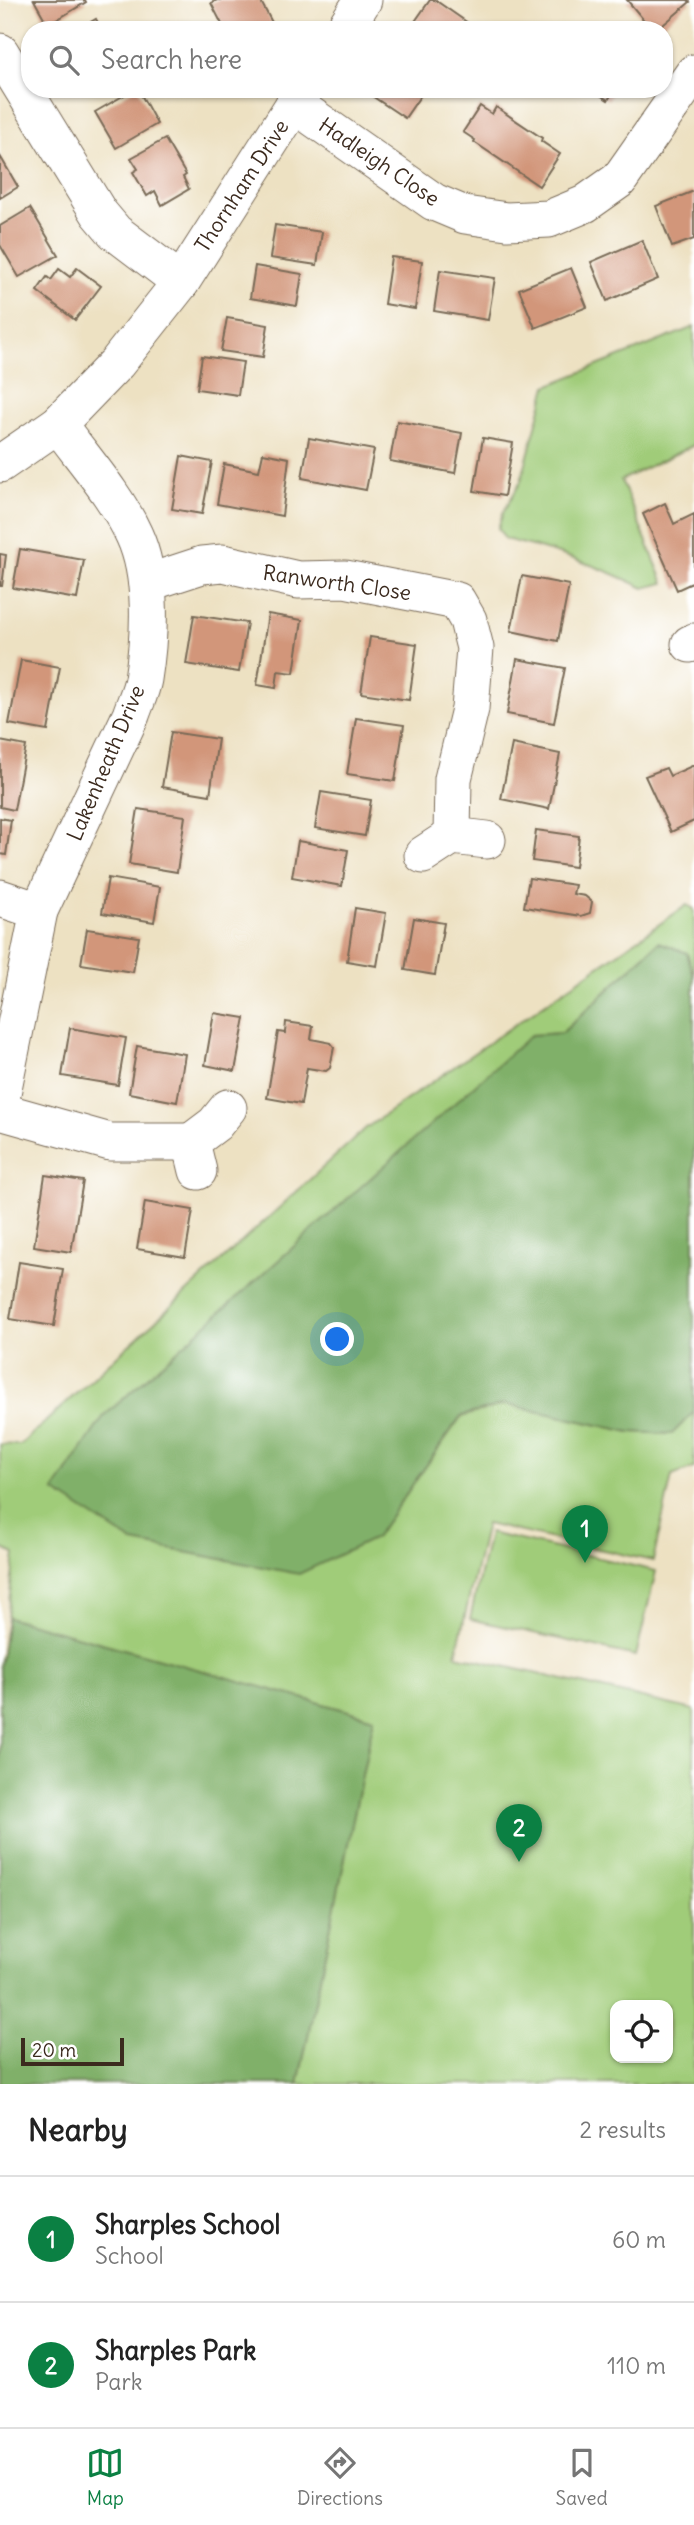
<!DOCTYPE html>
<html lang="en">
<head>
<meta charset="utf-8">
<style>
	:root { --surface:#fff; --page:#f2f2f2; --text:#222; --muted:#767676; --line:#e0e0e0; --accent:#0b8043 }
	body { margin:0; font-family:Delius,sans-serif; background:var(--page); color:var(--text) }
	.controls { position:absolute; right:21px; bottom:21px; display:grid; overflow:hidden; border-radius:14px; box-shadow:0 2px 5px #0004 }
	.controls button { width:63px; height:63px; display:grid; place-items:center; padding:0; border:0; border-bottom:2px solid var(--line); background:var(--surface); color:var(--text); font:35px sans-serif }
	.scale { position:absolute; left:21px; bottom:18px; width:103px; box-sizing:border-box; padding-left:7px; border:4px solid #3b2a1e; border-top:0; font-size:19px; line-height:24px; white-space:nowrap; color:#3b2a1e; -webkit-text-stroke:5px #fff; paint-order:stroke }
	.you { position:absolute; left:338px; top:1340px; width:24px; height:24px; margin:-18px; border:5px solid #fff; border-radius:50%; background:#1a73e8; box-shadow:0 0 0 10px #1a73e833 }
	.badge { display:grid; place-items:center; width:46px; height:46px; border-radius:50%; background:var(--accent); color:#fff; font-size:23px; font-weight:700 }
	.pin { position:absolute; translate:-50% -58px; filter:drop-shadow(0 2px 4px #0008) }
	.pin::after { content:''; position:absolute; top:37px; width:24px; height:21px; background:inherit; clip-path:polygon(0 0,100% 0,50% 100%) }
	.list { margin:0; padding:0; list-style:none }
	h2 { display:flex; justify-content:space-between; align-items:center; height:91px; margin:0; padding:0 28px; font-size:30px }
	h2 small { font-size:23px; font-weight:400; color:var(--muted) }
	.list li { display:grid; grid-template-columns:46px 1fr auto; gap:21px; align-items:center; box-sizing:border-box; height:126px; padding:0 28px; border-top:2px solid var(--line) }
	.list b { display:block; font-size:26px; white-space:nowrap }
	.list p { margin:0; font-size:23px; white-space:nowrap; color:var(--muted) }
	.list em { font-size:23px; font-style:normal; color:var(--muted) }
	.icon { flex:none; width:38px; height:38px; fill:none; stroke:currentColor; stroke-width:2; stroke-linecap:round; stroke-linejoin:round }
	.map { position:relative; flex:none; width:694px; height:2084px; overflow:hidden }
	.search { position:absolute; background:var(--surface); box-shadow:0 2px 5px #0004; left:21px; right:21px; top:21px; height:77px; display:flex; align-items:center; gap:18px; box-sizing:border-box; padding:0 24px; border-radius:28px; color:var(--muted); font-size:26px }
	.sheet { height:343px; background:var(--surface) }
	nav { display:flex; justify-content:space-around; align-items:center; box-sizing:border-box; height:98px; border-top:2px solid var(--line); background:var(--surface); font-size:19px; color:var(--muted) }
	nav a { display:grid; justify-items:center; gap:4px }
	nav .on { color:var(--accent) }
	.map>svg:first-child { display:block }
	.green { fill:#a0cc79; stroke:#6e7b4c; stroke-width:2; fill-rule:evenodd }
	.forest { fill:#80b069; stroke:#5e6d44; stroke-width:2 }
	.building { fill:#d2967a }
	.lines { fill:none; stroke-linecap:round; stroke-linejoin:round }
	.street-casing { stroke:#796a57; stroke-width:39 }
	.street { stroke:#fff; stroke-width:37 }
	.labels { text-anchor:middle; stroke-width:7; stroke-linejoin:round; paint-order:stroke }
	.street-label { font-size:21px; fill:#3b2a1e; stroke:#fff }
</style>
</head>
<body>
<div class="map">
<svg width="694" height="2084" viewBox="0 0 694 2084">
	<rect width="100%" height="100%" fill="#fff"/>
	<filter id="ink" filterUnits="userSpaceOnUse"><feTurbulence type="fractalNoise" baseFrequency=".0143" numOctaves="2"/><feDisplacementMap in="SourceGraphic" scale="14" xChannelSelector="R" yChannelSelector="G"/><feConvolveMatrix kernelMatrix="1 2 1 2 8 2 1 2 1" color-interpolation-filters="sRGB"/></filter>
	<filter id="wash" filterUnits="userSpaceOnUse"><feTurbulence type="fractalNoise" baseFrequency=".00686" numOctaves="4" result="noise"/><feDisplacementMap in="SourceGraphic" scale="28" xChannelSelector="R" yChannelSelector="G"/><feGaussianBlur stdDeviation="1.57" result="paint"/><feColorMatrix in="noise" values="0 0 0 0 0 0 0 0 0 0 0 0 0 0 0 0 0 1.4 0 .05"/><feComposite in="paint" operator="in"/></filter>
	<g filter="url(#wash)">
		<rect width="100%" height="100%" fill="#ede1c2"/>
		<!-- green -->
		<g class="green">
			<path d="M694 327V445L621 480 664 583 644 588C597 565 557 552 505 539L498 528 503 513 521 481 547 386Z"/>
			<path d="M687 905 694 909V977L687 953 659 942 562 1033 531 1035 375 1538 461 1417 505 1404 630 1432 671 1434 694 1412V1468L672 1476 653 1561 486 1524 456 1655 694 1710V2084H298L374 1718 7 1617 15 1554 0 1548V1444L20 1445 366 1128ZM615 2005H668V2058H615Z"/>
			<polygon points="489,1533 656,1571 636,1656 470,1619"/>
		</g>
		<!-- forest -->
		<g class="forest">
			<polygon points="659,942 687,953 694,977 694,1412 672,1434 630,1432 505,1404 461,1416 375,1538 299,1574 133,1542 54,1491 104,1416 531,1035 562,1033"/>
			<polygon points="7,1617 374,1718 298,2084 0,2084 0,1667"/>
		</g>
		<g id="blocks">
			<!-- building -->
			<g class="building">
				<polygon points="34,0 85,0 86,2 48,25"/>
				<polygon points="217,0 260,0 276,30 225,30 211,3"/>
				<polygon points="430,0 435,0 468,23 463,30 409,30"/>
				<polygon points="627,0 688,0 690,2 657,30 652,30"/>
				<polygon points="96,19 102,30 77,30"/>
				<polygon points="135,89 138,89 157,124 116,148 95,112"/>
				<polygon points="372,89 425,89 405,118 369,94"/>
				<polygon points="591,89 615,89 608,100"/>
				<polygon points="480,106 492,114 496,107 542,138 541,141 560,154 539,186 474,142 475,140 463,132"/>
				<polygon points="165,139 186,175 183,177 189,189 162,205 155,191 147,196 133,172 138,169 131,158"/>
				<polygon points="0,156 18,187 0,198"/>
				<polygon points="694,191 694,239 672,247 656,206"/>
				<polygon points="30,208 58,255 19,277 0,245 0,226"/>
				<polygon points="275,225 322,232 317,265 270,258"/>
				<polygon points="642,240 658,279 607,301 591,262"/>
				<polygon points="391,257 422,261 415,309 384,304"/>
				<polygon points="255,266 302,274 297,306 250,298"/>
				<polygon points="77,268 101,286 75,320 37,291 47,277 51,280 59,269 70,277"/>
				<polygon points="571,268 587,307 535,328 519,289"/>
				<polygon points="440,270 495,278 488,320 434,311"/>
				<polygon points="227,318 268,325 263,357 221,351"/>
				<polygon points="202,356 243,362 238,395 197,389"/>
				<polygon points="397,421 462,433 455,473 390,461"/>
				<polygon points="309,438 374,450 366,490 302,478"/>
				<polygon points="483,438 513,443 504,496 474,491"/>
				<polygon points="263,453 289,458 282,516 217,504 224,464 259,471"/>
				<polygon points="181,456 212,462 202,514 172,509"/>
				<polygon points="665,503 674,524 694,514 694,582 677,590 643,514"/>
				<polygon points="20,549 84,560 77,599 13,588"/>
				<polygon points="0,554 6,555 2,586 0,586"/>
				<polygon points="522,576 569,585 558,641 511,631"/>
				<polygon points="268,614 302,620 294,673 278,671 276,688 257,685"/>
				<polygon points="194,615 247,623 239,672 186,664"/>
				<polygon points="370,637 417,644 409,700 361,693"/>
				<polygon points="517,659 565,668 554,723 507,714"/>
				<polygon points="21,660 60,667 48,731 9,724"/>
				<polygon points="356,718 404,725 395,781 347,774"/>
				<polygon points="171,732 218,739 210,795 162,787"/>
				<polygon points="0,741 26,746 14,810 0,807"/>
				<polygon points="512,744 560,754 549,809 501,799"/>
				<polygon points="694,765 694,821 671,832 645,776 666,768 670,776"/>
				<polygon points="321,792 371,800 365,836 315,828"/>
				<polygon points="138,809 185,816 177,872 129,864"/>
				<polygon points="0,818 11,820 6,855 0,854"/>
				<polygon points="536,830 579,836 575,867 532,861"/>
				<polygon points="298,841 348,850 342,886 292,877"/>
				<polygon points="108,878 160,887 154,922 102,913"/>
				<polygon points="529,878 575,885 573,894 585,896 592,902 590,913 581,916 524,907"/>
				<polygon points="355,908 386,913 377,966 347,961"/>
				<polygon points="414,918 444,923 435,975 405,970"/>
				<polygon points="87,929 139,937 133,972 81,964"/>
				<polygon points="214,1013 245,1018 235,1071 205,1065"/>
				<polygon points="286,1022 313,1026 311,1039 331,1043 334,1047 330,1068 326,1071 307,1068 301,1104 267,1098 278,1032 285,1033"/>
				<polygon points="70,1028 126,1038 118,1085 62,1076"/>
				<polygon points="137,1046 185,1054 177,1102 129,1093"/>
				<polygon points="45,1175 83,1181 71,1252 34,1246"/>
				<polygon points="145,1202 193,1210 185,1257 137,1249"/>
				<polygon points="19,1262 63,1269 54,1326 10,1319"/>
			</g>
		</g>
	</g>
	<g filter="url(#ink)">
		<use href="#blocks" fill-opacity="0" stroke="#796a57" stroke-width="2"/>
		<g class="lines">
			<defs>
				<g id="street">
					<polyline points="344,30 363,0"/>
					<polyline points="0,52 99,213 115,232 181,282"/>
					<polyline points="294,104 434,202 465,215 507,221 549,219 585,204 619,180 694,73"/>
					<polyline points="0,464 58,424 117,363 181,282 304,89"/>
					<polyline points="147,583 202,565 223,563 298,580 345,579 457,601 468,620 475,648 470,709 453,779 452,836"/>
					<polyline points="690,644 694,642"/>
					<polyline points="423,855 452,836 487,840"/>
					<polyline points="0,898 39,911"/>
					<path d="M0 1103 39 911 131 715C135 703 141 691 143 679 150 635 153 576 134 535 116 495 83 459 58 424"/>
					<polyline points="0,1111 110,1142 191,1142"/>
					<polyline points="198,1171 191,1142 215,1124 228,1108"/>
				</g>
			</defs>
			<!-- street casing -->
			<use href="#street" class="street-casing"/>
			<!-- street -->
			<use href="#street" class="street"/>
		</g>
	</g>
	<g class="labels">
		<!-- street labels -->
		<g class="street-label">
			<text transform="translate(379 162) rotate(34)" y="7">Hadleigh Close</text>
			<text transform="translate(242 186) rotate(-57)" y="7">Thornham Drive</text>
			<text transform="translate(337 583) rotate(8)" y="7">Ranworth Close</text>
			<text transform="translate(106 763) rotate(-67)" y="7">Lakenheath Drive</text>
		</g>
	</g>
</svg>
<div class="controls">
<button><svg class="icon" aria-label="locate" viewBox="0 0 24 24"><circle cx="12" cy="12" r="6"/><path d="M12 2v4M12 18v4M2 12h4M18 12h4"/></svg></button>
</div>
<div class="scale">20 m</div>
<div class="you"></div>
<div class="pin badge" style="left:585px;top:1563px">1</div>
<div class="pin badge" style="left:519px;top:1862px">2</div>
<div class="search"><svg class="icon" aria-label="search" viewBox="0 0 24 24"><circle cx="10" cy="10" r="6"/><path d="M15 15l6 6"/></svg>Search here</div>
</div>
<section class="sheet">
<h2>Nearby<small>2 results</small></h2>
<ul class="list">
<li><span class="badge">1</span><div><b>Sharples School</b><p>School</p></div><em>60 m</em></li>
<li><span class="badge">2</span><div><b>Sharples Park</b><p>Park</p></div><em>110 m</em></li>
</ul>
</section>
<nav>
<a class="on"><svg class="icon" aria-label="map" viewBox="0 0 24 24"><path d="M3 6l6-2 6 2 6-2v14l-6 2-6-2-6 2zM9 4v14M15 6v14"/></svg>Map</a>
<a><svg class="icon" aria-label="directions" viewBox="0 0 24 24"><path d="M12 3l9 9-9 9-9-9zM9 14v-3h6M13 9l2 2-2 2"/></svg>Directions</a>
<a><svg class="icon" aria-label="saved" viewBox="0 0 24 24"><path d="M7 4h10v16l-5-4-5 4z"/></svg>Saved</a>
</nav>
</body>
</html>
